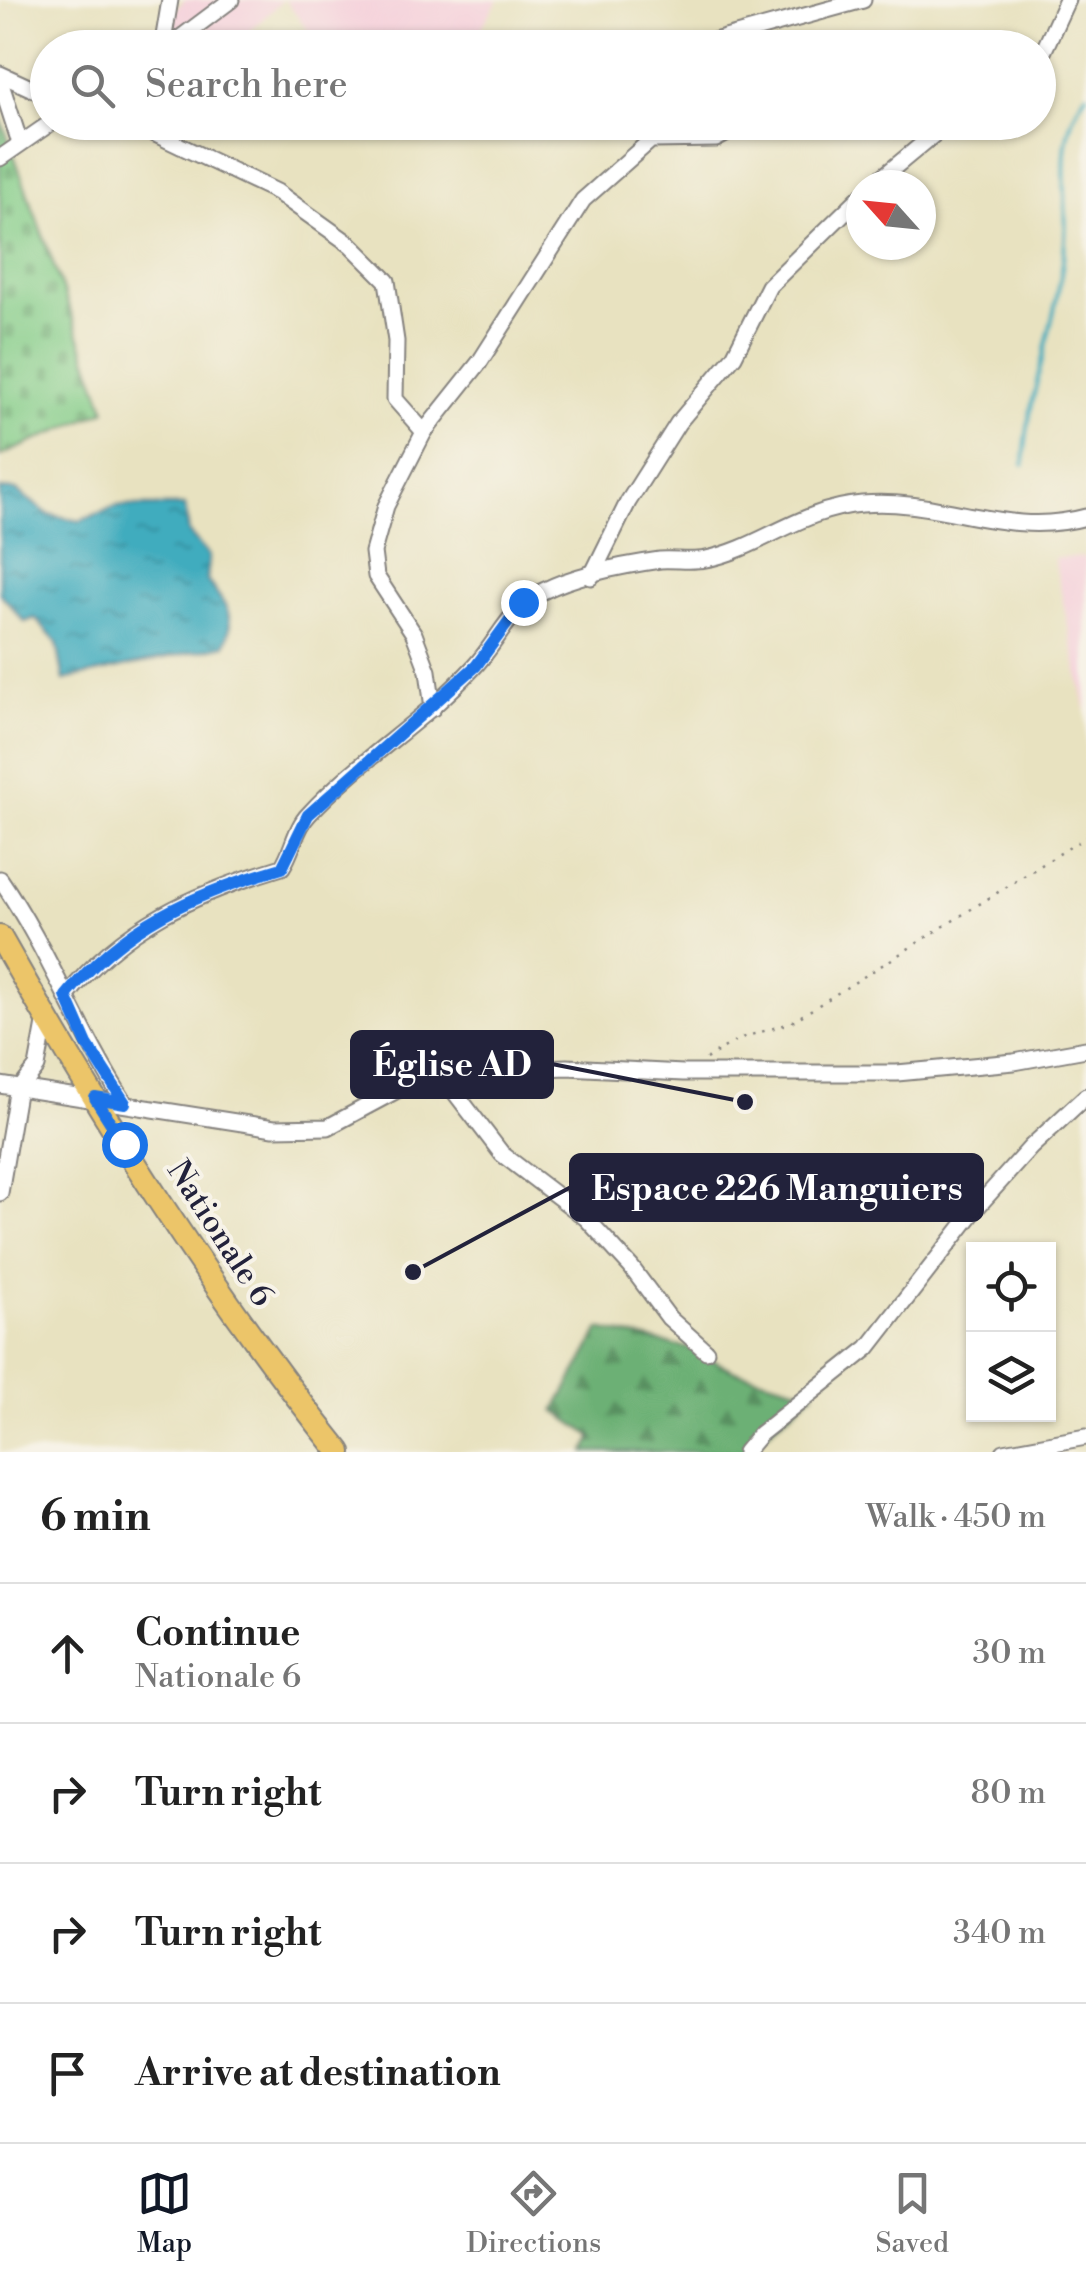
<!DOCTYPE html>
<html lang="en">
<head>
<meta charset="utf-8">
<style>
	:root { --surface:#fff; --page:#f6f6f6; --text:#222; --muted:#767676; --line:#e0e0e0; --accent:#111827 }
	body { margin:0; font-family:"Libre Bodoni",serif; background:var(--page); color:var(--text) }
	.controls { position:absolute; right:30px; bottom:30px; display:grid; overflow:hidden; border-radius:0px; box-shadow:0 2px 8px #0004 }
	.controls button { width:90px; height:90px; display:grid; place-items:center; padding:0; border:0; border-bottom:2px solid var(--line); background:var(--surface); color:var(--text); font:50px sans-serif }
	.compass { position:absolute; left:846px; top:170px; width:90px; height:90px; border-radius:50%; background:var(--surface); box-shadow:0 2px 8px #0004; rotate:297deg }
	.stop { position:absolute; width:30px; height:30px; margin:-22px; border:8px solid #1a73e8; border-radius:50%; background:#fff }
	.stop.end { background:#1a73e8; border-color:#fff; box-shadow:0 2px 10px #0008 }
	.list { margin:0; padding:0; list-style:none }
	h2 { display:flex; justify-content:space-between; align-items:center; height:130px; margin:0; padding:0 40px; font-size:42px }
	h2 small { font-size:32px; font-weight:400; color:var(--muted) }
	.list li { display:grid; grid-template-columns:65px 1fr auto; gap:30px; align-items:center; box-sizing:border-box; height:140px; padding:0 40px; border-top:2px solid var(--line) }
	.list b { display:block; font-size:38px; white-space:nowrap }
	.list p { margin:0; font-size:32px; white-space:nowrap; color:var(--muted) }
	.list em { font-size:32px; font-style:normal; color:var(--muted) }
	.icon { flex:none; width:55px; height:55px; fill:none; stroke:currentColor; stroke-width:2; stroke-linecap:round; stroke-linejoin:round }
	.map { position:relative; flex:none; width:1086px; height:1452px; overflow:hidden }
	.search { position:absolute; background:var(--surface); box-shadow:0 2px 8px #0004; left:30px; right:30px; top:30px; height:110px; display:flex; align-items:center; gap:25px; box-sizing:border-box; padding:0 35px; border-radius:55px; color:var(--muted); font-size:38px }
	.sheet { height:690px; background:var(--surface) }
	nav { display:flex; justify-content:space-around; align-items:center; box-sizing:border-box; height:140px; border-top:2px solid var(--line); background:var(--surface); font-size:28px; color:var(--muted) }
	nav a { display:grid; justify-items:center; gap:5px }
	nav .on { color:var(--accent) }
	.map>svg:first-child { display:block }
	.built { fill:#f5cfda }
	.forest { fill:url(#forest-firs); stroke:#476958; stroke-width:2.5 }
	.cemetery { fill:url(#cemetery-stones); stroke:#547862; stroke-width:2.5 }
	.water { fill:url(#water-ripples); stroke:#30677c; stroke-width:2.5 }
	.lines { fill:none; stroke-linecap:round; stroke-linejoin:round }
	.stream { stroke:#3facbe; stroke-width:4 }
	.street-casing { stroke:#85827e; stroke-width:19 }
	.primary-casing { stroke:#85827e; stroke-width:26 }
	.path { stroke:#85827e; stroke-width:2.5; stroke-dasharray:2.5 8; stroke-linecap:butt }
	.street { stroke:#fff; stroke-width:15 }
	.primary { stroke:#ecc569; stroke-width:22 }
	.route { stroke:#1a73e8; stroke-width:12 }
	.labels { text-anchor:middle; stroke-width:8; stroke-linejoin:round; paint-order:stroke }
	.street-label { font-size:32px; fill:#22223b; stroke:#f7f3e8 }
	.leader { fill:none; stroke:#22223b; stroke-width:4 }
	.callout-dot { fill:#22223b; stroke:#f7f3e8; stroke-width:4 }
	.callout { fill:#22223b; stroke:#22223b; stroke-width:4 }
	.callout-label { font-size:35px; text-anchor:middle; font-weight:bold; fill:#fff }
</style>
</head>
<body>
<div class="map">
<svg width="1086" height="1452" viewBox="0 0 1086 1452">
	<defs>
		<pattern id="forest-firs" width="22" height="20" patternUnits="userSpaceOnUse" patternTransform="scale(2.5)"><rect width="22" height="20" fill="#6cb075"/><path d="M5 1l3.5 6h-7zM16 11l3.5 6h-7z" fill="#588f61"/></pattern>
		<pattern id="cemetery-stones" width="16" height="16" patternUnits="userSpaceOnUse" patternTransform="scale(2.5)"><rect width="16" height="16" fill="#85cd89"/><path d="M2 7V4a2 2 0 0 1 4 0v3zM10 15v-3a2 2 0 0 1 4 0v3z" fill="#73b077"/></pattern>
		<pattern id="water-ripples" width="26" height="14" patternUnits="userSpaceOnUse" patternTransform="scale(2.5)"><rect width="26" height="14" fill="#3facbe"/><path d="M2 4q2-2 4 0t4 0M15 11q2-2 4 0t4 0" fill="none" stroke="#348c9c"/></pattern>
	</defs>
	<rect width="100%" height="100%" fill="#f7f3e8"/>
	<filter id="ink" filterUnits="userSpaceOnUse"><feTurbulence type="fractalNoise" baseFrequency=".01" numOctaves="2"/><feDisplacementMap in="SourceGraphic" scale="20" xChannelSelector="R" yChannelSelector="G"/><feConvolveMatrix kernelMatrix="1 2 1 2 8 2 1 2 1" color-interpolation-filters="sRGB"/></filter>
	<filter id="wash" filterUnits="userSpaceOnUse"><feTurbulence type="fractalNoise" baseFrequency=".0048" numOctaves="4" result="noise"/><feDisplacementMap in="SourceGraphic" scale="40" xChannelSelector="R" yChannelSelector="G"/><feGaussianBlur stdDeviation="2.25" result="paint"/><feColorMatrix in="noise" values="0 0 0 0 0 0 0 0 0 0 0 0 0 0 0 0 0 1.4 0 .05"/><feComposite in="paint" operator="in"/></filter>
	<g filter="url(#wash)">
		<rect width="100%" height="100%" fill="#e8e2c0"/>
		<!-- built -->
		<g class="built">
			<polygon points="185,0 283,0 233,47 201,23 182,37 166,18"/>
			<polygon points="285,0 498,0 470,48 320,47"/>
			<polygon points="1086,557 1086,712 1054,558"/>
		</g>
		<!-- forest -->
		<polygon class="forest" points="600,1329 688,1348 735,1371 814,1392 745,1452 585,1452 593,1437 555,1411"/>
		<!-- cemetery -->
		<polygon class="cemetery" points="0,117 106,410 0,456"/>
		<!-- water -->
		<path class="water" d="M0 489 16 490 48 514 80 521 116 506H185L189 533 209 556 207 581C225 602 237 618 225 645L64 680 57 643 35 618 25 622 0 593Z"/>
		<g class="lines">
			<!-- stream -->
			<path class="stream" d="M1024 465C1027 390 1060 317 1065 240 1069 185 1052 143 1086 93"/>
		</g>
	</g>
	<g filter="url(#ink)">
		<g class="lines">
			<defs>
				<g id="street">
					<polyline points="162,48 170,0"/>
					<polyline points="167,48 231,0"/>
					<polyline points="689,48 863,0"/>
					<polyline points="1038,63 1067,0"/>
					<polyline points="0,74 48,96"/>
					<polyline points="0,81 20,143"/>
					<polyline points="130,122 277,192 351,245 387,281 396,341 395,399 424,432"/>
					<polyline points="0,158 52,122"/>
					<polyline points="873,185 949,122"/>
					<polyline points="591,577 628,502 678,423 734,356 769,286 861,196"/>
					<polyline points="433,708 428,671 414,634 376,576 373,552 386,506 424,432 479,363 583,200 651,140 716,139 748,122"/>
					<path d="M0 879C49 950 78 1031 125 1103"/>
					<path d="M66 997C123 925 196 893 282 867 293 851 295 828 309 814 359 760 423 722 473 668 498 642 510 607 543 591 575 575 625 565 660 560 675 559 691 562 706 559 759 549 800 509 862 504 940 497 1006 539 1086 517"/>
					<polyline points="440,1073 502,1154 586,1218 631,1267 669,1318 706,1351"/>
					<polyline points="0,1085 274,1128 328,1127 429,1073 567,1067 683,1073 897,1073 1014,1062 1086,1049"/>
					<polyline points="0,1193 17,1093 37,1067 46,1018"/>
					<polyline points="745,1452 760,1434 868,1348 979,1205 1031,1147 1086,1096"/>
					<polyline points="1004,1452 1086,1437"/>
				</g>
				<path id="primary" d="M0 937C101 1116 211 1291 340 1452"/>
			</defs>
			<!-- street casing -->
			<use href="#street" class="street-casing"/>
			<!-- primary casing -->
			<use href="#primary" class="primary-casing"/>
			<!-- path -->
			<polyline class="path" points="706,1059 738,1039 790,1023 1086,837"/>
			<!-- street -->
			<use href="#street" class="street"/>
			<!-- primary -->
			<use href="#primary" class="primary"/>
		</g>
	</g>
	<g class="lines" filter="url(#ink)">
		<!-- route -->
		<path class="route" d="M124 1144 95 1098 125 1103 87 1044 66 996C123 925 196 893 282 868L308 815 476 666 523 602"/>
	</g>
	<g class="labels">
		<!-- street labels -->
		<g class="street-label">
			<text transform="translate(221 1233) rotate(57)" y="11">Nationale 6</text>
		</g>
	</g>
	<!-- callouts -->
	<path class="leader" d="M745 1102L552 1064M413 1272L571 1187"/>
	<g class="callout-dot">
		<circle cx="745" cy="1102" r="10"/>
		<circle cx="413" cy="1272" r="10"/>
	</g>
	<g class="callout">
		<rect x="352" y="1032" width="200" height="65" rx="10"/>
		<rect x="571" y="1155" width="411" height="65" rx="10"/>
	</g>
	<g class="callout-label">
		<text x="452" y="1076">Église AD</text>
		<text x="777" y="1200">Espace 226 Manguiers</text>
	</g>
</svg>
<div class="controls">
<button><svg class="icon" aria-label="locate" viewBox="0 0 24 24"><circle cx="12" cy="12" r="6"/><path d="M12 2v4M12 18v4M2 12h4M18 12h4"/></svg></button>
<button><svg class="icon" aria-label="layers" viewBox="0 0 24 24"><path d="M12 4l9 5-9 5-9-5zM3 14l9 5 9-5"/></svg></button>
</div>
<svg class="compass" viewBox="-18 -18 36 36"><path d="M0-13l5 13h-10z" fill="#e53935"/><path d="M0 13l5-13h-10z" fill="#767676"/></svg>
<div class="stop" style="left:124px;top:1144px"></div>
<div class="stop end" style="left:523px;top:602px"></div>
<div class="search"><svg class="icon" aria-label="search" viewBox="0 0 24 24"><circle cx="10" cy="10" r="6"/><path d="M15 15l6 6"/></svg>Search here</div>
</div>
<section class="sheet">
<h2>6 min<small>Walk · 450 m</small></h2>
<ul class="list">
<li><svg class="icon" aria-label="ahead" viewBox="0 0 24 24"><path d="M12 20V5M6 11l6-6 6 6"/></svg><div><b>Continue</b><p>Nationale 6</p></div><em>30 m</em></li>
<li><svg class="icon" aria-label="right" viewBox="0 0 24 24"><path d="M7 20v-9h11M14 6l5 5-5 5"/></svg><div><b>Turn right</b></div><em>80 m</em></li>
<li><svg class="icon" aria-label="right" viewBox="0 0 24 24"><path d="M7 20v-9h11M14 6l5 5-5 5"/></svg><div><b>Turn right</b></div><em>340 m</em></li>
<li><svg class="icon" aria-label="arrive" viewBox="0 0 24 24"><path d="M6 21V4h12l-3 4 3 4H6"/></svg><div><b>Arrive at destination</b></div></li>
</ul>
</section>
<nav>
<a class="on"><svg class="icon" aria-label="map" viewBox="0 0 24 24"><path d="M3 6l6-2 6 2 6-2v14l-6 2-6-2-6 2zM9 4v14M15 6v14"/></svg>Map</a>
<a><svg class="icon" aria-label="directions" viewBox="0 0 24 24"><path d="M12 3l9 9-9 9-9-9zM9 14v-3h6M13 9l2 2-2 2"/></svg>Directions</a>
<a><svg class="icon" aria-label="saved" viewBox="0 0 24 24"><path d="M7 4h10v16l-5-4-5 4z"/></svg>Saved</a>
</nav>
</body>
</html>
